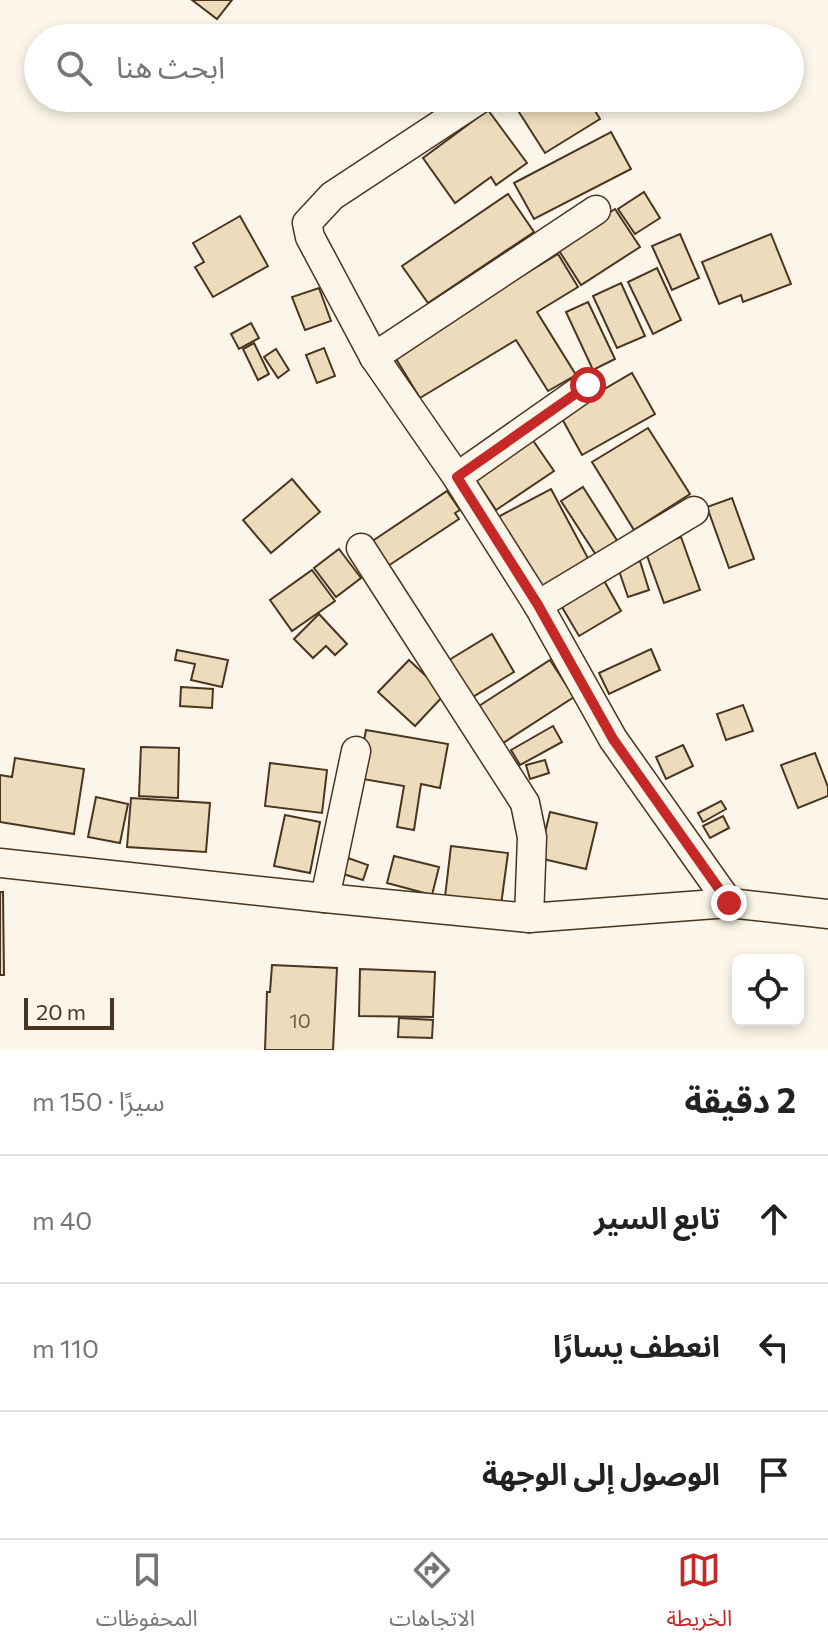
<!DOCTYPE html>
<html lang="ar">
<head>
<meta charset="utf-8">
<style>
	:root { --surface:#fff; --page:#f2f2f2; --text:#222; --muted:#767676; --line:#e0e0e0; --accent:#c62828 }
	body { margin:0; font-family:Commissioner,"Noto Sans Arabic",sans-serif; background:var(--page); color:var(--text); direction:rtl }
	.controls { position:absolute; right:24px; bottom:24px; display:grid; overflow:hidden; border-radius:12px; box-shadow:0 4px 12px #0003 }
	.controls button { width:72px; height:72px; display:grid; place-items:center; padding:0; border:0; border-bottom:2px solid var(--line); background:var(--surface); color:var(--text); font:40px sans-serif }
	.scale { position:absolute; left:24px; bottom:20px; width:90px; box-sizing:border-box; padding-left:8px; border:4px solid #4a3520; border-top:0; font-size:22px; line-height:28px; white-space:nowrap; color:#4a3520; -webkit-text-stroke:6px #fbf6e9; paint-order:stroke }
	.stop { position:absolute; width:24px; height:24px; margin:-18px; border:6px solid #c62828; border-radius:50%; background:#fff }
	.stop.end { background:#c62828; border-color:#fff; box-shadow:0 2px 8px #0008 }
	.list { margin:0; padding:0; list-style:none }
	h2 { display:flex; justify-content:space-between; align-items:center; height:104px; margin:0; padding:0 32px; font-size:34px }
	h2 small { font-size:26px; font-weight:400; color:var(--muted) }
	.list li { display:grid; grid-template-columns:52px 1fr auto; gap:24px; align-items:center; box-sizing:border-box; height:128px; padding:0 32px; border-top:2px solid var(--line) }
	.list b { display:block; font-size:30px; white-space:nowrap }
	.list em { font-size:26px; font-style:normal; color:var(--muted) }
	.icon { flex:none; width:44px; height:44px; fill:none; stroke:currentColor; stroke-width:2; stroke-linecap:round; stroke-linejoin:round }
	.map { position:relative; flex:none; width:828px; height:1050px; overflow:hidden; direction:ltr }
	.search { position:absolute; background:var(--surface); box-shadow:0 4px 12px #0003; left:24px; right:24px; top:24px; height:88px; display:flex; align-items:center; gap:20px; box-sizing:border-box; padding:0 28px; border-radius:44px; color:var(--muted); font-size:30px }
	.sheet { height:488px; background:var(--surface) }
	nav { display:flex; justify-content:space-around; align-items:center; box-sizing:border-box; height:112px; border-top:2px solid var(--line); background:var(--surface); font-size:22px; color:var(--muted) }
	nav a { display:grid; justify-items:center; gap:4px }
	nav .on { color:var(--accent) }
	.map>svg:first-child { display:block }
	.building { fill:#ecdcbc; stroke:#4a3520; stroke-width:2 }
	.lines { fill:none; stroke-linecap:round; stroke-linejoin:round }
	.minor-casing { stroke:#4a3520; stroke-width:31 }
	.minor { stroke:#fbf6e9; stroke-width:28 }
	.route { stroke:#c62828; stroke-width:10 }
	.labels { text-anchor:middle; stroke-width:6; stroke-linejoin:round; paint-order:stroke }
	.number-label { font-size:20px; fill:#725f47 }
</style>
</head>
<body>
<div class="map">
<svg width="828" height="1050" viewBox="0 0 828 1050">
	<rect width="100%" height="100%" fill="#fbf6e9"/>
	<!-- building -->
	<g class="building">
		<polygon points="192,0 232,0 217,19"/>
		<polygon points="510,98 587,98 600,119 545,153"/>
		<polygon points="488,110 527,163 496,185 491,177 455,203 423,158"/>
		<polygon points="611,132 631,169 534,219 514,183"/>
		<polygon points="644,192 660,218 635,234 618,209"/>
		<polygon points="508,194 534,232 428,303 402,266"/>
		<polygon points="615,209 640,247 581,285 556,246"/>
		<polygon points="240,216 268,266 213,297 195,267 204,262 193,243"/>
		<polygon points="680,234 699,278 672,290 652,246"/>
		<polygon points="771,234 791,284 743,302 741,295 719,304 702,262"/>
		<polygon points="558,254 578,287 537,312 576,375 548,391 516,340 420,398 393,354"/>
		<polygon points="657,268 681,320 653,334 628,282"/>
		<polygon points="621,283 645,336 617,348 593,296"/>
		<polygon points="319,288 331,321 305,330 292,297"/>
		<polygon points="588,302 615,359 593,370 566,312"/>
		<polygon points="251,323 259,338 239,349 231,334"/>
		<polygon points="254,343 269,374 258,380 243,349"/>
		<polygon points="324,348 335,376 317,383 306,355"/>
		<polygon points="276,349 289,370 278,378 264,357"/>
		<polygon points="632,373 655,414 582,455 560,415"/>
		<polygon points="648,428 690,494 634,530 592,462"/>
		<polygon points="532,439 554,471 496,510 474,477"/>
		<polygon points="292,479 320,512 271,553 243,520"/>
		<polygon points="583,487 618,542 596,555 561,501"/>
		<polygon points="551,489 590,562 534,591 496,518"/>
		<polygon points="447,491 460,510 455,513 459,519 388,566 371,542"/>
		<polygon points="732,498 754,559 729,568 707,507"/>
		<polygon points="681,537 700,590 664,603 645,550"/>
		<polygon points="339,549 361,578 336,597 314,568"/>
		<polygon points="640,561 649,590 628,597 618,568"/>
		<polygon points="312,570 335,601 292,631 270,600"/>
		<polygon points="602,577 621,611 579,636 559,602"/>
		<polygon points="319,614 347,644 335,655 326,646 313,658 294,639"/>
		<polygon points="492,634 514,672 471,698 449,660"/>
		<polygon points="651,649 660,670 609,694 599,673"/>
		<polygon points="177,650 228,660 222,687 191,680 195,664 175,660"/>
		<polygon points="409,660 445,694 415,726 378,692"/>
		<polygon points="550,660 574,697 503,743 479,706"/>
		<polygon points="181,687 213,689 212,708 180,706"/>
		<polygon points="743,705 753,731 726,740 717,714"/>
		<polygon points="553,726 562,742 520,765 511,750"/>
		<polygon points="366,730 448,744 440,788 421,784 414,830 397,827 404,786 357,778"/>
		<polygon points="683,745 693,766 666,779 656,757"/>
		<polygon points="141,747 179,748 178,798 139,796"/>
		<polygon points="815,753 828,787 828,796 798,808 781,765"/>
		<polygon points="15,758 84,769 74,834 0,822 0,775 12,777"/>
		<polygon points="545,760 549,773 530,779 526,765"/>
		<polygon points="270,763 327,770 322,813 265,806"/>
		<polygon points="96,797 128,804 120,843 88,837"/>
		<polygon points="131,798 210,803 206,852 127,847"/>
		<polygon points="721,801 726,809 703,822 698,813"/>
		<polygon points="550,812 597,823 586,869 539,858"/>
		<polygon points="285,815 320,822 310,873 274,866"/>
		<polygon points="723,816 729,828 710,838 703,826"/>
		<polygon points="451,846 508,853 501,905 445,897"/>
		<polygon points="394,856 439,867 432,895 387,883"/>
		<polygon points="348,858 368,865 363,880 343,874"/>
		<polygon points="0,892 3,892 4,975 0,975"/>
		<polygon points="272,965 337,968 333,1050 265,1050 267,992 270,992"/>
		<polygon points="360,969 435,972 433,1017 359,1016"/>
		<polygon points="399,1018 433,1020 432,1038 398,1037"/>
	</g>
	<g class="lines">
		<defs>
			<g id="minor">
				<polyline points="481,98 332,196 307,223 310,237 374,357 457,477 538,605 613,739 729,903"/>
				<polyline points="374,357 596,210"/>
				<polyline points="457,477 588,385"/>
				<polyline points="361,548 525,803 532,837 529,918"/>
				<polyline points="538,605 694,511"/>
				<polyline points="0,863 325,898 529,918 729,903 828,914"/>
				<polyline points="325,898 356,751"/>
			</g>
		</defs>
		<!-- minor casing -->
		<use href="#minor" class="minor-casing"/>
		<!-- minor -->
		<use href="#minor" class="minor"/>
	</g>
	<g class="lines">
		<!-- route -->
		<polyline class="route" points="588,385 457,477 538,605 613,739 729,903"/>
	</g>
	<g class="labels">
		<!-- number labels -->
		<g class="number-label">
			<text x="300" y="1028">10</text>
		</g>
	</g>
</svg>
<div class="controls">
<button><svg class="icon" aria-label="locate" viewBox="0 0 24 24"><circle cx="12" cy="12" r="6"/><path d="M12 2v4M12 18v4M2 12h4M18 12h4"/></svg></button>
</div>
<div class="scale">20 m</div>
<div class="stop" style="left:588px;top:385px"></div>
<div class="stop end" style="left:729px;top:903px"></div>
<div class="search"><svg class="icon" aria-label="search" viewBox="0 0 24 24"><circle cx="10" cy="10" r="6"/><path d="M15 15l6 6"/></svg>ابحث هنا</div>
</div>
<section class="sheet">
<h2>2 دقيقة<small>سيرًا · 150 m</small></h2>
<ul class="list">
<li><svg class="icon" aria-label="ahead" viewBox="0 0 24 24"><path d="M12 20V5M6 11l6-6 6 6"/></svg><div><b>تابع السير</b></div><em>40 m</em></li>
<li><svg class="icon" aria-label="left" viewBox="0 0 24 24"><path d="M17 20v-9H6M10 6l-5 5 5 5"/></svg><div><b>انعطف يسارًا</b></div><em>110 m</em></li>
<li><svg class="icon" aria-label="arrive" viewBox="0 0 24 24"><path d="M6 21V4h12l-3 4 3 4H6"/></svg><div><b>الوصول إلى الوجهة</b></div></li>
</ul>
</section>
<nav>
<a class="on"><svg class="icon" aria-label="map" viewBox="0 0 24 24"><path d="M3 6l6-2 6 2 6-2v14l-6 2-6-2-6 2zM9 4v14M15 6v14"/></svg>الخريطة</a>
<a><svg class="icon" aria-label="directions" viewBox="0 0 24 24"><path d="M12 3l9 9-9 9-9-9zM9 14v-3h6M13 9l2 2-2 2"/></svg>الاتجاهات</a>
<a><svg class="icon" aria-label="saved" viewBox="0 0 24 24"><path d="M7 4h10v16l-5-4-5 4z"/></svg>المحفوظات</a>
</nav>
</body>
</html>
